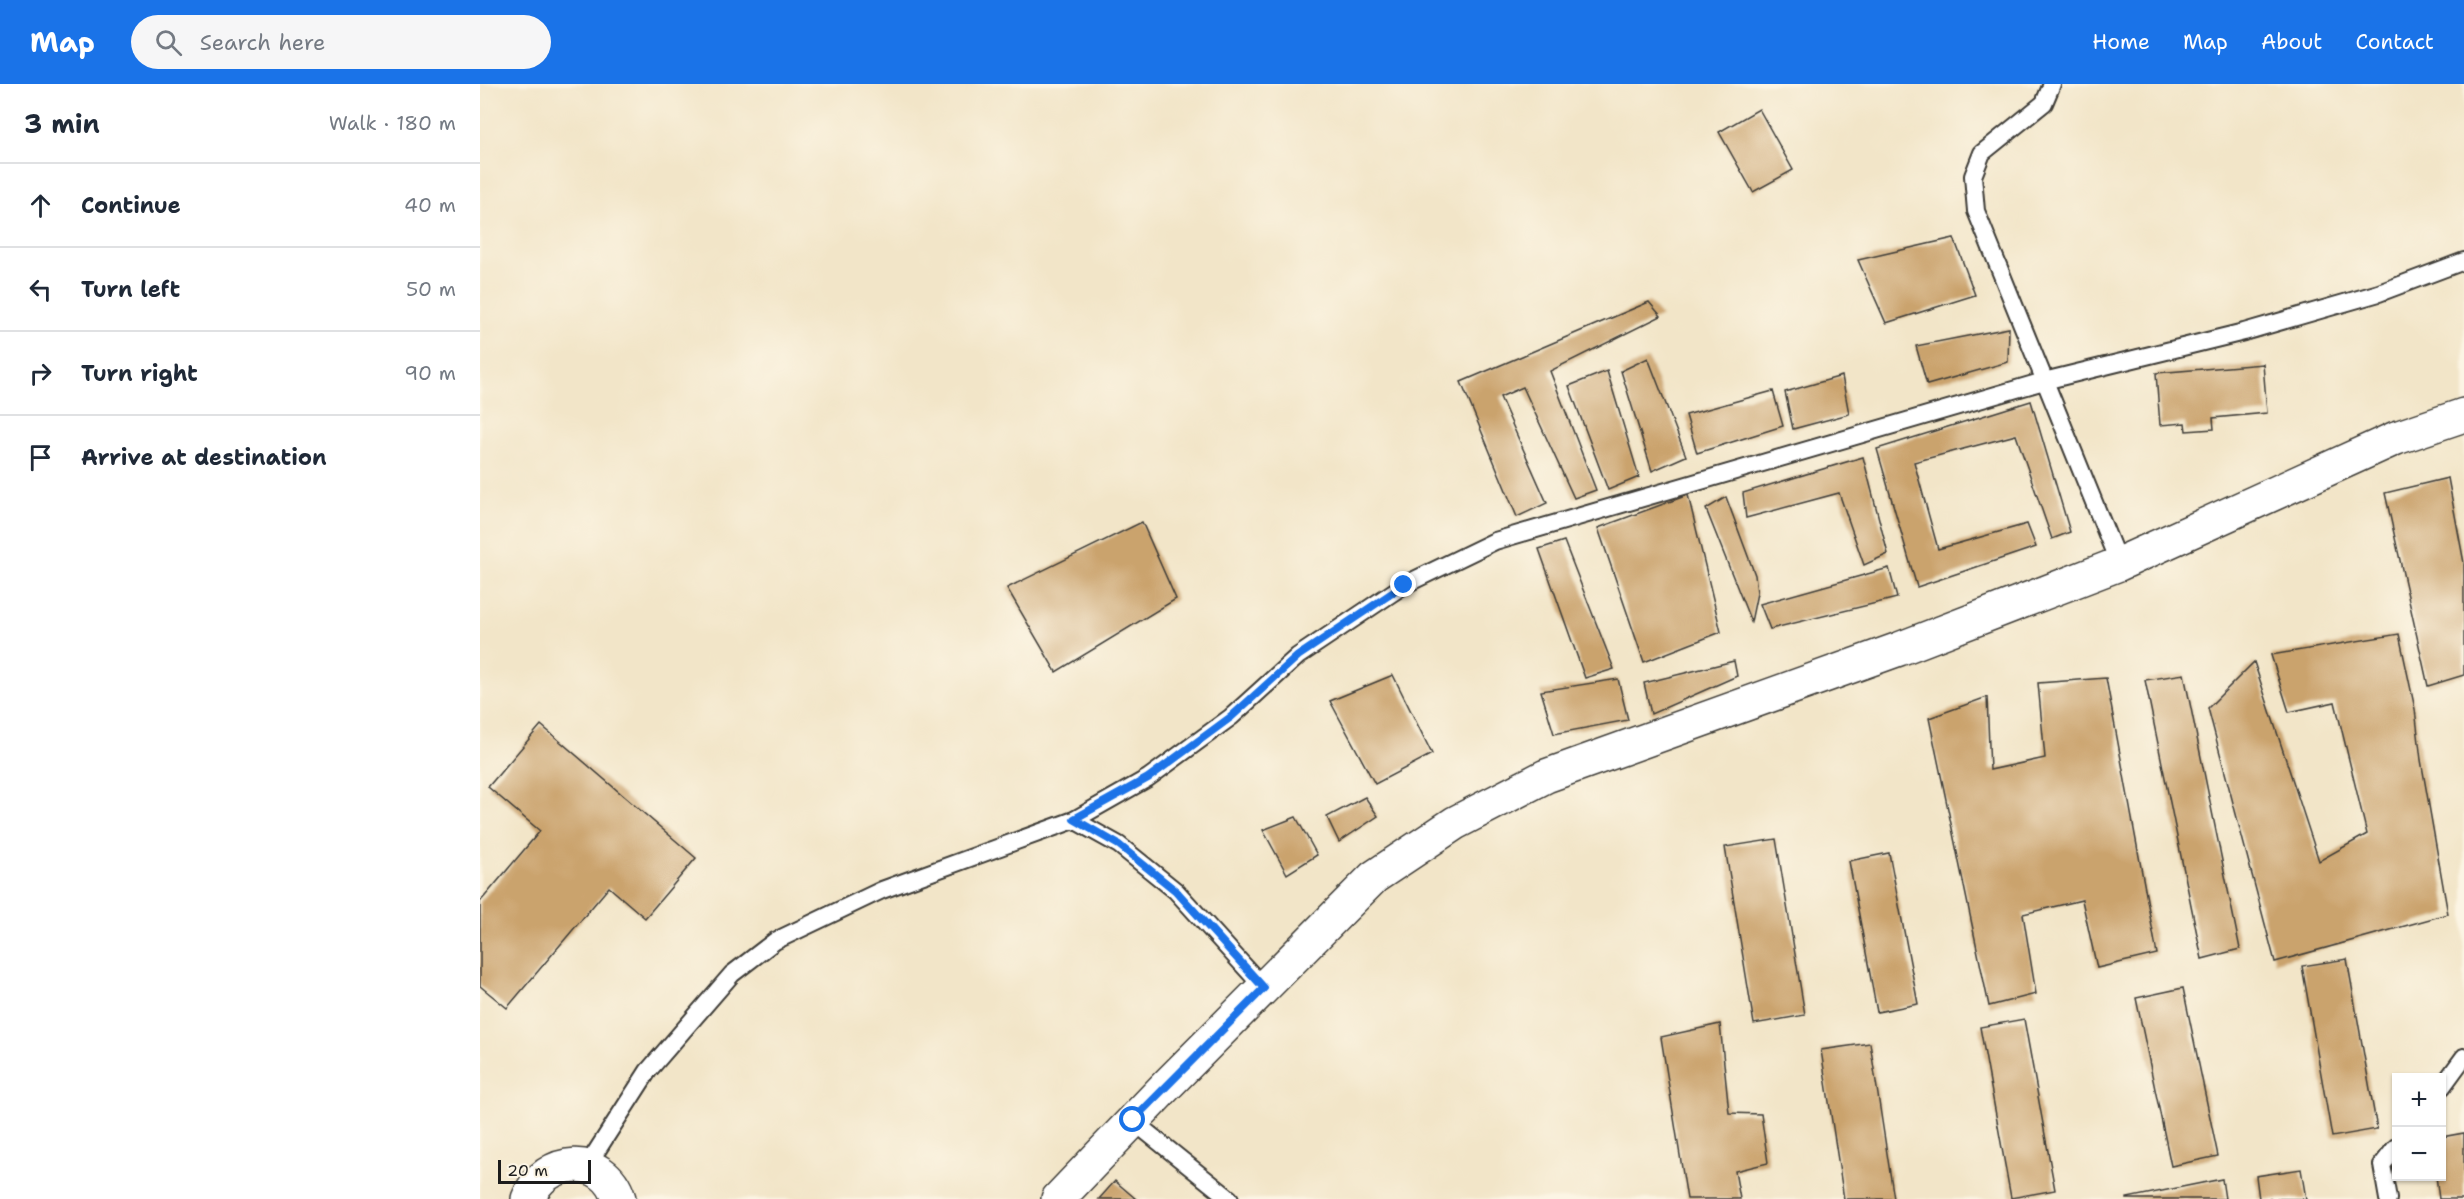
<!DOCTYPE html>
<html lang="en">
<head>
<meta charset="utf-8">
<style>
	:root { --surface:#fff; --page:#f6f6f7; --text:#1f2937; --muted:#747a83; --line:#e0e1e3; --accent:#1a73e8 }
	body { margin:0; font-family:"Shantell Sans",sans-serif; background:var(--page); color:var(--text) }
	.controls { position:absolute; right:18px; bottom:18px; display:grid; overflow:hidden; border-radius:0px; box-shadow:0 2px 4px #0004 }
	.controls button { width:54px; height:54px; display:grid; place-items:center; padding:0; border:0; border-bottom:2px solid var(--line); background:var(--surface); color:var(--text); font:30px sans-serif }
	.scale { position:absolute; left:18px; bottom:15px; width:93px; box-sizing:border-box; padding-left:6px; border:3px solid #1c1c1c; border-top:0; font-size:16px; line-height:21px; white-space:nowrap; color:#1c1c1c; -webkit-text-stroke:4px #fcf5e5; paint-order:stroke }
	.stop { position:absolute; width:18px; height:18px; margin:-14px; border:4px solid #1a73e8; border-radius:50%; background:#fff }
	.stop.end { background:#1a73e8; border-color:#fff; box-shadow:0 2px 6px #0008 }
	.list { margin:0; padding:0; list-style:none }
	h2 { display:flex; justify-content:space-between; align-items:center; height:78px; margin:0; padding:0 24px; font-size:26px }
	h2 small { font-size:20px; font-weight:400; color:var(--muted) }
	.list li { display:grid; grid-template-columns:39px 1fr auto; gap:18px; align-items:center; box-sizing:border-box; height:84px; padding:0 24px; border-top:2px solid var(--line) }
	.list b { display:block; font-size:22px; white-space:nowrap }
	.list em { font-size:20px; font-style:normal; color:var(--muted) }
	.icon { flex:none; width:33px; height:33px; fill:none; stroke:currentColor; stroke-width:2; stroke-linecap:round; stroke-linejoin:round }
	.map { position:relative; flex:none; width:1984px; height:1115px; overflow:hidden }
	header { display:flex; align-items:center; gap:36px; box-sizing:border-box; height:84px; padding:0 30px; background:var(--accent); color:#fff }
	header strong { font-size:28px }
	nav { display:flex; gap:33px; margin-inline-start:auto; font-size:21px }
	.search { width:420px; height:54px; background:var(--page); display:flex; align-items:center; gap:15px; box-sizing:border-box; padding:0 21px; border-radius:33px; color:var(--muted); font-size:22px }
	main { display:flex }
	aside { flex:1; background:var(--surface) }
	.map>svg:first-child { display:block }
	.building { fill:#caa36d }
	.lines { fill:none; stroke-linecap:round; stroke-linejoin:round }
	.lane-casing { stroke:#3c3a36; stroke-width:20 }
	.street-casing { stroke:#3c3a36; stroke-width:36 }
	.lane { stroke:#fff; stroke-width:16 }
	.street { stroke:#fff; stroke-width:33 }
	.route { stroke:#1a73e8; stroke-width:8 }
</style>
</head>
<body>
<header>
<strong>Map</strong>
<div class="search"><svg class="icon" aria-label="search" viewBox="0 0 24 24"><circle cx="10" cy="10" r="6"/><path d="M15 15l6 6"/></svg>Search here</div>
<nav><a>Home</a><a>Map</a><a>About</a><a>Contact</a></nav>
</header>
<main>
<aside>
<h2>3 min<small>Walk · 180 m</small></h2>
<ul class="list">
<li><svg class="icon" aria-label="ahead" viewBox="0 0 24 24"><path d="M12 20V5M6 11l6-6 6 6"/></svg><div><b>Continue</b></div><em>40 m</em></li>
<li><svg class="icon" aria-label="left" viewBox="0 0 24 24"><path d="M17 20v-9H6M10 6l-5 5 5 5"/></svg><div><b>Turn left</b></div><em>50 m</em></li>
<li><svg class="icon" aria-label="right" viewBox="0 0 24 24"><path d="M7 20v-9h11M14 6l5 5-5 5"/></svg><div><b>Turn right</b></div><em>90 m</em></li>
<li><svg class="icon" aria-label="arrive" viewBox="0 0 24 24"><path d="M6 21V4h12l-3 4 3 4H6"/></svg><div><b>Arrive at destination</b></div></li>
</ul>
</aside>
<div class="map">
<svg width="1984" height="1115" viewBox="0 0 1984 1115">
	<rect width="100%" height="100%" fill="#fcf5e5"/>
	<filter id="ink" filterUnits="userSpaceOnUse"><feTurbulence type="fractalNoise" baseFrequency=".0167" numOctaves="2"/><feDisplacementMap in="SourceGraphic" scale="12" xChannelSelector="R" yChannelSelector="G"/><feConvolveMatrix kernelMatrix="1 2 1 2 8 2 1 2 1" color-interpolation-filters="sRGB"/></filter>
	<filter id="wash" filterUnits="userSpaceOnUse"><feTurbulence type="fractalNoise" baseFrequency=".008" numOctaves="4" result="noise"/><feDisplacementMap in="SourceGraphic" scale="24" xChannelSelector="R" yChannelSelector="G"/><feGaussianBlur stdDeviation="1.35" result="paint"/><feColorMatrix in="noise" values="0 0 0 0 0 0 0 0 0 0 0 0 0 0 0 0 0 1.4 0 .05"/><feComposite in="paint" operator="in"/></filter>
	<g filter="url(#wash)">
		<rect width="100%" height="100%" fill="#f2e5c8"/>
		<g id="blocks">
			<!-- building -->
			<g class="building">
				<polygon points="1279,25 1313,86 1273,108 1239,48"/>
				<polygon points="1474,154 1495,211 1406,239 1378,176"/>
				<polygon points="1169,218 1181,232 1070,287 1116,406 1094,414 1043,303 1020,313 1067,419 1037,433 981,298"/>
				<polygon points="1529,244 1528,278 1447,301 1436,262"/>
				<polygon points="1168,274 1206,372 1172,387 1141,287"/>
				<polygon points="1783,280 1787,329 1733,334 1734,345 1706,347 1705,339 1680,341 1676,289"/>
				<polygon points="1127,287 1159,393 1128,406 1089,302"/>
				<polygon points="1362,292 1369,330 1313,345 1305,308"/>
				<polygon points="1293,307 1303,342 1217,369 1206,331"/>
				<polygon points="1551,317 1590,448 1572,455 1536,351 1434,378 1458,465 1547,440 1556,463 1437,503 1397,365"/>
				<polygon points="1383,373 1408,470 1384,481 1359,409 1266,434 1263,409"/>
				<polygon points="1968,394 1984,479 1984,591 1948,602 1905,409"/>
				<polygon points="1208,411 1241,548 1164,578 1118,444"/>
				<polygon points="1246,413 1275,491 1277,509 1271,538 1226,425"/>
				<polygon points="662,438 696,515 576,588 527,504"/>
				<polygon points="1084,457 1134,585 1105,594 1059,465"/>
				<polygon points="1409,484 1417,514 1290,545 1280,520"/>
				<polygon points="1919,550 1935,625 1941,676 1968,830 1795,878 1728,624 1774,578 1839,777 1887,750 1855,618 1809,628 1791,571"/>
				<polygon points="1254,577 1257,592 1171,630 1164,599"/>
				<polygon points="1704,590 1760,865 1722,875 1665,596"/>
				<polygon points="913,591 952,670 895,700 850,617"/>
				<polygon points="1626,594 1677,870 1617,884 1602,816 1543,830 1556,910 1509,922 1449,634 1507,613 1510,686 1565,674 1558,599"/>
				<polygon points="1138,595 1148,636 1074,650 1061,607"/>
				<polygon points="61,641 216,774 165,834 129,803 27,924 0,902 0,818 60,747 8,703"/>
				<polygon points="885,713 898,732 859,758 847,733"/>
				<polygon points="816,733 837,771 807,790 783,746"/>
				<polygon points="1296,755 1325,931 1274,940 1245,763"/>
				<polygon points="1409,769 1438,920 1397,928 1369,777"/>
				<polygon points="1867,875 1897,1045 1852,1053 1822,882"/>
				<polygon points="1703,904 1738,1072 1691,1082 1656,914"/>
				<polygon points="1544,935 1575,1106 1531,1114 1500,943"/>
				<polygon points="1240,940 1249,1029 1281,1030 1288,1079 1255,1087 1260,1115 1207,1115 1181,953"/>
				<polygon points="1390,959 1414,1115 1364,1115 1341,966"/>
				<polygon points="1984,1049 1984,1115 1959,1115 1956,1092 1962,1092 1962,1053"/>
				<polygon points="1821,1085 1826,1115 1779,1115 1776,1092"/>
				<polygon points="1742,1095 1745,1115 1647,1115 1647,1114"/>
				<polygon points="635,1097 656,1115 619,1115"/>
			</g>
		</g>
	</g>
	<g filter="url(#ink)">
		<use href="#blocks" fill-opacity="0" stroke="#3c3a36" stroke-width="1.5"/>
		<g class="lines">
			<defs>
				<g id="lane">
					<polyline points="1572,0 1564,19 1502,69 1493,92 1496,127 1639,480"/>
					<polyline points="594,736 639,761 696,807 784,904"/>
					<polyline points="1962,1003 1984,973"/>
					<polyline points="653,1037 750,1115"/>
					<polyline points="107,1082 168,987 252,890 295,857 402,806 594,736 668,694 751,633 818,572 924,501 1015,457 1564,297 1764,248 1899,209 1984,177"/>
					<polyline points="1908,1115 1902,1081 1916,1063"/>
				</g>
				<g id="street">
					<path d="M48 1115C64 1072 125 1068 139 1115"/>
					<polyline points="578,1115 687,1001 894,793 975,739 1066,692 1419,565 1639,480 1916,354 1984,331"/>
				</g>
			</defs>
			<!-- lane casing -->
			<use href="#lane" class="lane-casing"/>
			<!-- street casing -->
			<use href="#street" class="street-casing"/>
			<!-- lane -->
			<use href="#lane" class="lane"/>
			<!-- street -->
			<use href="#street" class="street"/>
		</g>
	</g>
	<g class="lines" filter="url(#ink)">
		<!-- route -->
		<polyline class="route" points="653,1036 784,904 696,807 639,761 594,735 668,694 751,633 818,572 924,501"/>
	</g>
</svg>
<div class="controls">
<button>+</button>
<button>−</button>
</div>
<div class="scale">20 m</div>
<div class="stop" style="left:653px;top:1036px"></div>
<div class="stop end" style="left:924px;top:501px"></div>
</div>
</main>
</body>
</html>
